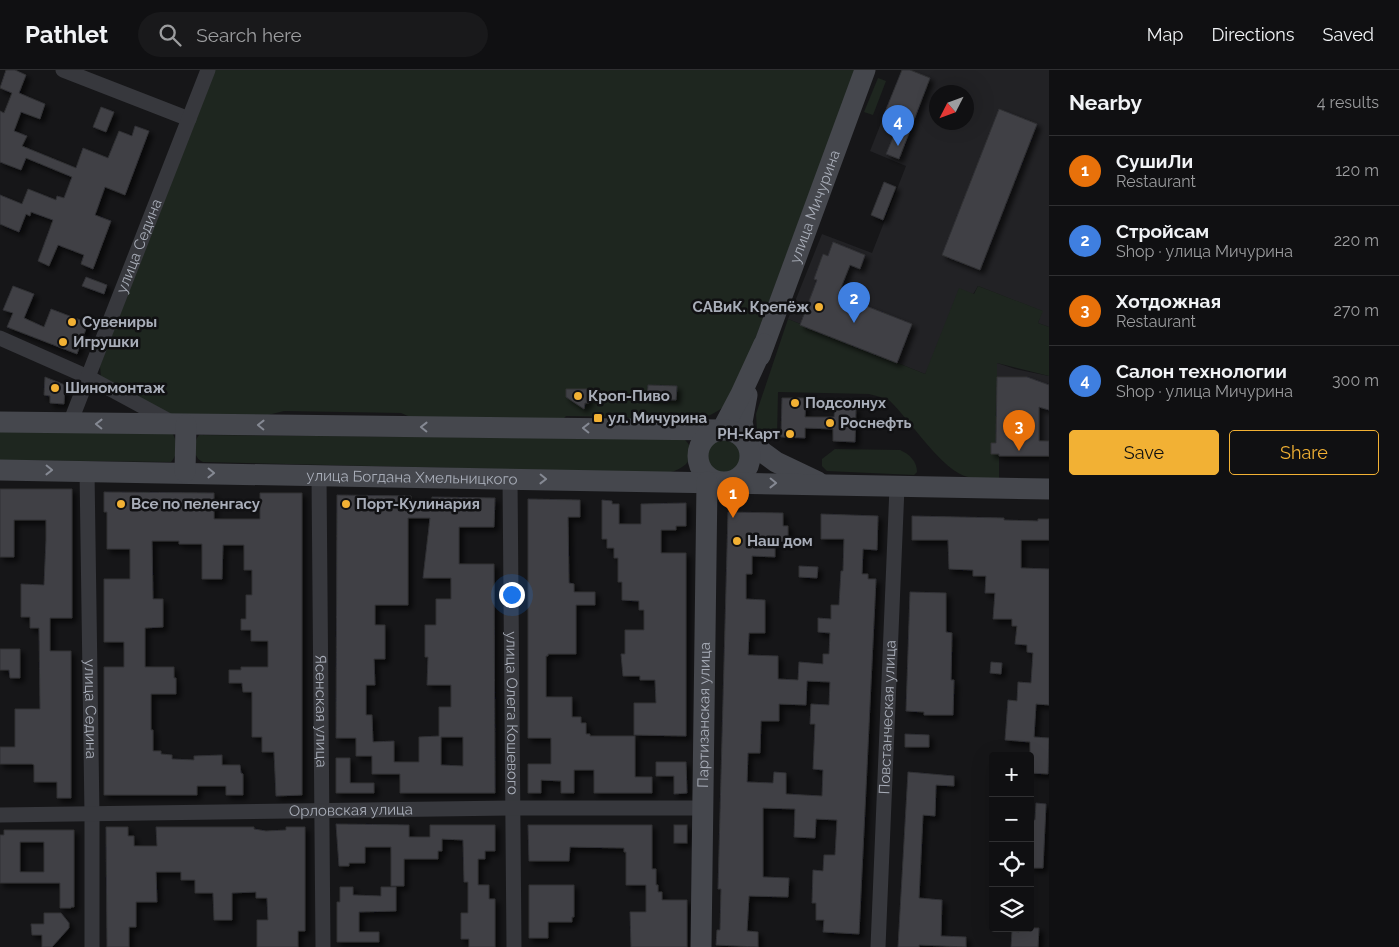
<!DOCTYPE html>
<html lang="en">
<head>
<meta charset="utf-8">
<style>
	:root { --surface:#101012; --page:#19191b; --text:#f1f3f6; --muted:#9c9d9f; --line:#303032; --accent:#f2b134 }
	body { margin:0; font-family:Raleway,sans-serif; background:var(--page); color:var(--text) }
	.controls { position:absolute; right:15px; bottom:15px; display:grid; overflow:hidden; border-radius:5px; box-shadow:0 5px 20px #0002 }
	.controls button { width:45px; height:45px; display:grid; place-items:center; padding:0; border:0; border-bottom:1px solid var(--line); background:var(--surface); color:var(--text); font:25px sans-serif }
	.compass { position:absolute; left:929px; top:15px; width:45px; height:45px; border-radius:50%; background:var(--surface); box-shadow:0 5px 20px #0002; rotate:228deg }
	.you { position:absolute; left:511px; top:524px; width:18px; height:18px; margin:-12px; border:4px solid #fff; border-radius:50%; background:#1a73e8; box-shadow:0 0 0 8px #1a73e833 }
	.badge { display:grid; place-items:center; width:32px; height:32px; border-radius:50%; background:var(--accent); color:#fff; font-size:16px; font-weight:700 }
	.pin { position:absolute; translate:-50% -41px; filter:drop-shadow(0 1px 2px #0008) }
	.pin::after { content:''; position:absolute; top:26px; width:18px; height:15px; background:inherit; clip-path:polygon(0 0,100% 0,50% 100%) }
	.list { margin:0; padding:0; list-style:none }
	h2 { display:flex; justify-content:space-between; align-items:center; height:65px; margin:0; padding:0 20px; font-size:21px }
	h2 small { font-size:16px; font-weight:400; color:var(--muted) }
	.list li { display:grid; grid-template-columns:32px 1fr auto; gap:15px; align-items:center; box-sizing:border-box; height:70px; padding:0 20px; border-top:1px solid var(--line) }
	.list b { display:block; font-size:19px; white-space:nowrap }
	.list p { margin:0; font-size:16px; white-space:nowrap; color:var(--muted) }
	.list em { font-size:16px; font-style:normal; color:var(--muted) }
	.actions { display:flex; gap:10px; padding:15px 20px }
	.actions a { flex:1; padding:11px 0; border:1px solid var(--accent); border-radius:5px; text-align:center; font-size:18px; color:var(--accent) }
	.actions .main { background:var(--accent); color:#111 }
	.icon { flex:none; width:28px; height:28px; fill:none; stroke:currentColor; stroke-width:2; stroke-linecap:round; stroke-linejoin:round }
	.map { position:relative; flex:none; width:1049px; height:877px; overflow:hidden }
	header { display:flex; align-items:center; gap:30px; box-sizing:border-box; height:70px; padding:0 25px; background:var(--surface); border-bottom:1px solid var(--line) }
	header strong { font-size:24px }
	nav { display:flex; gap:28px; margin-inline-start:auto; font-size:18px }
	.search { width:350px; height:45px; background:var(--page); display:flex; align-items:center; gap:12px; box-sizing:border-box; padding:0 18px; border-radius:28px; color:var(--muted); font-size:19px }
	main { display:flex }
	aside { flex:1; background:var(--surface) }
	.map>svg:first-child { display:block }
	.built { fill:#222225; fill-rule:evenodd }
	.green { fill:#1e261f }
	.building { fill:#404145; stroke:#303034; fill-rule:evenodd; filter:url(#shadow) }
	.lines { fill:none; stroke-linecap:round; stroke-linejoin:round }
	.street { stroke:#37383d; stroke-width:15 }
	.secondary { stroke:#45474d; stroke-width:21 }
	.oneway { stroke:#858993 }
	.poi-dot { fill:#f2b134; stroke:#111113; stroke-width:2 }
	.labels { text-anchor:middle; stroke-width:5; stroke-linejoin:round; paint-order:stroke }
	.street-label { font-size:15px; fill:#a8adb8; stroke:#111113 }
	.poi-label { font-size:15px; font-weight:bold; fill:#a8adb8; stroke:#111113; text-anchor:start }
</style>
</head>
<body>
<header>
<strong>Pathlet</strong>
<div class="search"><svg class="icon" aria-label="search" viewBox="0 0 24 24"><circle cx="10" cy="10" r="6"/><path d="M15 15l6 6"/></svg>Search here</div>
<nav><a>Map</a><a>Directions</a><a>Saved</a></nav>
</header>
<main>
<div class="map">
<svg width="1049" height="877" viewBox="0 0 1049 877">
	<defs>
		<filter id="shadow"><feDropShadow dx="4" dy="4" stdDeviation="2.5" flood-color="#0009"/></filter>
	</defs>
	<rect width="100%" height="100%" fill="#161618"/>
	<!-- built -->
	<g class="built">
		<path d="M902 0H1049V257L1038 253 1042 241 978 216 925 304 788 249 822 164 872 183 906 96 870 81ZM936 22H966V52H936Z"/>
		<polygon points="997,293 1015,299 1049,306 1049,387 999,386 999,371 997,356"/>
	</g>
	<!-- green -->
	<g class="green">
		<path d="M214 0H855L740 310C736 318 732 327 726 334 703 358 662 350 632 350L627 347 566 346 561 351 415 349 401 343 284 341 268 345 171 344 165 342 101 307 100 296Z"/>
		<polygon points="878,8 886,11 873,45 864,42"/>
		<path d="M978 216 1043 241 1038 253 1049 257V306L997 293V356L999 371V408C989 408 978 409 968 407 943 402 910 350 890 331L884 328 869 324 778 322 777 367H765L757 361 756 344 788 249 925 304 959 218 974 224Z"/>
		<path d="M0 361 172 363C178 371 178 385 171 392L0 390Z"/>
		<path d="M199 365 684 369C701 385 685 400 667 403L203 392C193 388 192 373 199 365Z"/>
		<circle cx="724" cy="385" r="18"/>
		<path d="M835 379 900 380C909 384 917 391 917 402L914 405 827 401 822 396V389Z"/>
	</g>
	<!-- building -->
	<g class="building">
		<polygon points="6,0 15,0 26,5 19,23 45,34 40,49 21,42 14,61 27,66 22,76 76,98 83,78 108,88 119,61 132,66 135,56 149,61 125,125 105,117 95,145 111,151 93,199 81,194 84,185 58,175 49,196 38,191 53,150 31,142 30,146 26,144 19,162 0,154 0,125 22,134 28,119 56,130 57,126 64,128 72,107 26,88 21,100 0,92 0,41 4,43 12,23 0,18"/>
		<polygon points="902,0 910,0 930,8 899,89 886,84 897,58 893,56 897,47 885,42"/>
		<polygon points="101,37 114,42 106,62 93,57"/>
		<polygon points="999,39 1037,54 980,200 942,185"/>
		<polygon points="884,112 896,117 883,150 871,145"/>
		<polygon points="833,172 865,185 860,199 850,195 838,225 912,254 897,293 800,255 817,210 814,209 823,184 828,186"/>
		<polygon points="86,207 107,215 104,224 82,216"/>
		<polygon points="13,216 34,224 24,248 44,257 51,239 88,253 77,284 7,257 13,243 3,240"/>
		<polygon points="45,307 65,315 64,334 50,333 50,326 44,325"/>
		<polygon points="997,307 1027,307 1049,315 1049,340 1039,337 1039,371 1049,371 1049,386 999,386 999,384 991,384 991,373 996,373"/>
		<polygon points="648,315 677,316 676,330 647,329"/>
		<polygon points="566,319 589,319 589,333 585,333 584,339 566,327"/>
		<polygon points="782,328 806,328 805,347 834,347 835,337 856,338 855,372 833,371 833,359 805,358 805,368 781,367"/>
		<polygon points="0,419 72,419 72,548 50,548 50,581 71,581 71,728 57,728 57,712 34,712 34,695 32,694 0,694 0,677 15,677 15,639 40,639 39,558 30,558 30,547 21,547 21,514 44,515 46,470 46,450 14,450 14,487 0,487"/>
		<polygon points="104,422 214,423 214,449 260,449 260,423 302,423 302,725 276,726 274,682 262,682 262,667 252,667 252,622 243,622 242,613 229,613 229,600 241,600 241,597 268,597 268,571 251,571 251,560 241,560 241,549 246,549 246,525 252,525 252,500 244,500 244,475 223,475 222,509 202,509 202,474 179,474 179,471 152,471 153,529 163,529 163,557 145,558 145,597 174,597 174,608 176,608 176,624 151,624 151,660 153,660 153,681 161,681 161,684 172,685 172,689 194,690 194,686 222,685 222,695 240,695 241,703 243,704 243,725 226,725 226,716 197,716 197,725 104,725 104,597 124,597 124,572 104,572 104,509 130,509 130,479 107,479 107,442 104,442"/>
		<path d="M337 425 411 426V431L431 433 432 427 495 428 494 457H459V494H494L495 723H400V704H372V686H356V668H336ZM408 448H430L423 508H451V529H436V555H425V587H428L427 615H451V637H439V666L419 667V692H394V671L373 672 372 645H366V615H375L374 589H385V555H375V535H408ZM441 667H463V696L441 695Z"/>
		<polygon points="528,429 580,430 580,447 568,447 569,513 574,514 574,522 595,522 595,535 576,535 576,584 548,584 548,586 546,586 546,627 572,627 572,647 581,647 581,653 586,653 586,664 590,664 590,666 635,666 635,707 652,707 652,723 594,723 594,700 574,700 574,723 561,723 561,711 541,710 541,723 528,723 528,694 551,694 551,668 528,668"/>
		<polygon points="602,430 612,431 612,434 619,434 619,454 641,454 641,434 686,433 686,456 676,456 676,460 661,460 661,483 686,483 686,666 634,665 634,633 656,633 655,610 640,610 640,606 623,606 621,584 625,584 625,560 644,560 644,540 639,540 639,531 622,530 622,512 618,512 618,488 614,488 614,478 607,478 607,469 602,469"/>
		<path d="M728 442 783 443V456H788V472L775 471V487L752 486V504H746V529L765 530V563H749L748 585 778 586V609L798 610 799 592 823 594V584H829L830 563 818 562V548L831 549V535H839L841 501H843L844 469H821V444L878 446 877 480 863 479 862 504H868V509H876L859 864 823 862 824 850H816V833H812L813 800 823 801 824 785H835L837 750 816 749 815 768 794 767 795 739 763 738V807L789 808 788 827 749 826 747 861 758 862V877L716 875 717 860H720L721 819H718ZM807 611 830 612 829 635 811 634 810 654H815L813 699 823 700 822 726 786 724V703L774 702 773 713 747 712 748 683H760L761 651H779V634L806 635Z"/>
		<polygon points="912,446 1004,448 1004,450 1038,451 1038,449 1049,449 1049,470 1021,470 1021,498 1049,499 1049,635 1036,634 1034,667 1049,668 1048,704 1030,703 1030,672 1005,670 1008,630 1017,631 1018,612 1031,613 1033,583 1027,582 1027,575 1015,574 1017,556 1012,556 1012,549 993,549 995,523 985,523 986,506 973,506 973,500 949,499 948,470 912,470"/>
		<polygon points="799,496 818,497 817,508 799,507"/>
		<polygon points="910,522 946,523 946,562 952,563 951,610 954,610 953,645 924,645 924,642 906,641"/>
		<polygon points="0,579 20,579 20,608 10,608 9,600 0,600"/>
		<polygon points="991,592 1002,593 1001,604 990,603"/>
		<polygon points="905,664 929,665 929,677 905,677"/>
		<polygon points="336,688 350,688 350,713 374,713 374,723 336,723"/>
		<polygon points="656,692 686,692 687,723 674,724 674,706 656,706"/>
		<polygon points="908,702 954,706 954,716 936,715 935,746 923,745 919,828 942,830 941,866 966,867 966,877 919,875 919,877 898,877"/>
		<polygon points="1036,733 1046,734 1043,798 1030,798 1030,750 1035,750"/>
		<polygon points="336,754 409,755 409,767 430,767 430,755 495,755 495,781 485,781 485,789 478,789 478,815 489,815 489,829 495,829 495,877 469,877 469,869 461,869 461,843 468,843 468,812 464,812 463,770 442,769 442,781 438,781 438,789 404,789 404,816 391,816 391,777 365,777 365,793 349,793 349,796 339,796"/>
		<polygon points="528,755 652,755 652,799 656,799 656,815 658,815 658,822 662,822 662,830 687,830 687,877 631,877 630,842 646,842 646,815 626,815 626,782 624,782 624,778 570,777 569,791 529,791"/>
		<rect x="674" y="755" width="13" height="18"/>
		<polygon points="106,757 128,757 128,766 134,766 134,776 157,776 156,757 254,757 254,759 266,761 286,760 286,757 305,757 305,861 298,861 298,877 257,877 257,850 268,850 267,828 256,828 256,822 232,823 232,850 214,850 213,823 195,823 195,810 181,810 181,802 156,802 157,832 136,832 136,857 129,857 129,877 107,877"/>
		<path d="M4 760H74V837H71V838H60V813H0V765H4ZM20 772H44V802H20Z"/>
		<polygon points="529,815 574,815 574,847 572,847 572,852 548,852 548,868 529,868"/>
		<polygon points="340,817 353,817 353,825 381,826 381,817 396,817 396,841 359,842 359,862 379,862 379,872 337,872 337,832 340,832"/>
		<polygon points="44,843 61,843 69,853 69,858 52,877 42,877 42,865 32,865 31,854 44,854"/>
		<polygon points="1020,858 1039,858 1038,877 1011,877 1012,861 1019,862"/>
	</g>
	<g class="lines">
		<!-- street -->
		<g class="street">
			<polyline points="63,0 189,49"/>
			<polyline points="0,268 88,307 173,353"/>
			<path id="s1" d="M70 353 208 0"/>
			<path id="s2" d="M87 401 92 745V877"/>
			<path id="s3" d="M319 405 323 877"/>
			<path id="s4" d="M510 408 514 877"/>
			<path id="s5" d="M0 745 513 738H703"/>
			<path id="s6" d="M878 877 897 417"/>
		</g>
		<!-- secondary -->
		<g class="secondary">
			<path id="s7" d="M760 286 865 0"/>
			<polyline points="747,325 742,352 746,370 776,392 818,412"/>
			<polyline points="0,352 722,360 741,324 764,274"/>
			<circle cx="724" cy="386" r="26"/>
			<path id="s8" d="M0 400 1049 419"/>
			<polyline points="185,402 186,355"/>
			<path id="s9" d="M701 877 707 412"/>
		</g>
	</g>
	<!-- one-way arrows -->
	<defs><path id="oneway-chevron" d="M-2-3.5L2.5 0L-2 3.5" fill="none" stroke-width="1.6" stroke-linecap="round" stroke-linejoin="round" transform="scale(1.25)"/></defs>
	<g class="oneway">
		<use href="#oneway-chevron" transform="translate(99 354) rotate(-179)"/>
		<use href="#oneway-chevron" transform="translate(261 355) rotate(-179)"/>
		<use href="#oneway-chevron" transform="translate(424 357) rotate(-179)"/>
		<use href="#oneway-chevron" transform="translate(586 358) rotate(-179)"/>
		<use href="#oneway-chevron" transform="translate(49 400) rotate(1)"/>
		<use href="#oneway-chevron" transform="translate(211 403) rotate(1)"/>
		<use href="#oneway-chevron" transform="translate(543 409) rotate(1)"/>
		<use href="#oneway-chevron" transform="translate(773 413) rotate(1)"/>
	</g>
	<!-- markers -->
	<g class="poi-dot">
		<circle cx="819" cy="237" r="5"/>
		<circle cx="72" cy="252" r="5"/>
		<circle cx="63" cy="272" r="5"/>
		<circle cx="55" cy="318" r="5"/>
		<circle cx="578" cy="326" r="5"/>
		<circle cx="795" cy="333" r="5"/>
		<rect x="593" y="343" width="10" height="10" rx="2.5"/>
		<circle cx="830" cy="353" r="5"/>
		<circle cx="790" cy="364" r="5"/>
		<circle cx="121" cy="434" r="5"/>
		<circle cx="346" cy="434" r="5"/>
		<circle cx="737" cy="471" r="5"/>
	</g>
	<g class="labels">
		<!-- street labels -->
		<g class="street-label">
			<text dy="5" stroke="none"><textPath href="#s7" startOffset="159">улица Мичурина</textPath></text>
			<text dy="5" stroke="none"><textPath href="#s1" startOffset="190">улица Седина</textPath></text>
			<text dy="5" stroke="none"><textPath href="#s8" startOffset="412">улица Богдана Хмельницкого</textPath></text>
			<text dy="5" stroke="none"><textPath href="#s2" startOffset="238">улица Седина</textPath></text>
			<text dy="5" stroke="none"><textPath href="#s3" startOffset="236">Ясенская улица</textPath></text>
			<text dy="5" stroke="none"><textPath href="#s4" startOffset="235">улица Олега Кошевого</textPath></text>
			<text dy="5" stroke="none"><textPath href="#s9" startOffset="232">Партизанская улица</textPath></text>
			<text dy="5" stroke="none"><textPath href="#s6" startOffset="230">Повстанческая улица</textPath></text>
			<text dy="5" stroke="none"><textPath href="#s5" startOffset="351">Орловская улица</textPath></text>
		</g>
		<!-- poi labels -->
		<g class="poi-label">
			<text x="809" y="242" text-anchor="end">САВиК. Крепёж</text>
			<text x="82" y="257">Сувениры</text>
			<text x="73" y="277">Игрушки</text>
			<text x="65" y="323">Шиномонтаж</text>
			<text x="588" y="331">Кроп-Пиво</text>
			<text x="805" y="338">Подсолнух</text>
			<text x="608" y="353">ул. Мичурина</text>
			<text x="840" y="358">Роснефть</text>
			<text x="780" y="369" text-anchor="end">РН-Карт</text>
			<text x="131" y="439">Все по пеленгасу</text>
			<text x="356" y="439">Порт-Кулинария</text>
			<text x="747" y="476">Наш дом</text>
		</g>
	</g>
</svg>
<div class="controls">
<button>+</button>
<button>−</button>
<button><svg class="icon" aria-label="locate" viewBox="0 0 24 24"><circle cx="12" cy="12" r="6"/><path d="M12 2v4M12 18v4M2 12h4M18 12h4"/></svg></button>
<button><svg class="icon" aria-label="layers" viewBox="0 0 24 24"><path d="M12 4l9 5-9 5-9-5zM3 14l9 5 9-5"/></svg></button>
</div>
<svg class="compass" viewBox="-18 -18 36 36"><path d="M0-13l5 13h-10z" fill="#e53935"/><path d="M0 13l5-13h-10z" fill="#9c9d9f"/></svg>
<div class="you"></div>
<div class="pin badge" style="left:733px;top:448px;background:#e8710a">1</div>
<div class="pin badge" style="left:854px;top:253px;background:#3f7fe0">2</div>
<div class="pin badge" style="left:1019px;top:381px;background:#e8710a">3</div>
<div class="pin badge" style="left:898px;top:76px;background:#3f7fe0">4</div>
</div>
<aside>
<h2>Nearby<small>4 results</small></h2>
<ul class="list">
<li><span class="badge" style="background:#e8710a">1</span><div><b>СушиЛи</b><p>Restaurant</p></div><em>120 m</em></li>
<li><span class="badge" style="background:#3f7fe0">2</span><div><b>Стройсам</b><p>Shop · улица Мичурина</p></div><em>220 m</em></li>
<li><span class="badge" style="background:#e8710a">3</span><div><b>Хотдожная</b><p>Restaurant</p></div><em>270 m</em></li>
<li><span class="badge" style="background:#3f7fe0">4</span><div><b>Салон технологии</b><p>Shop · улица Мичурина</p></div><em>300 m</em></li>
</ul>
<div class="actions"><a class="main">Save</a><a>Share</a></div>
</aside>
</main>
</body>
</html>
